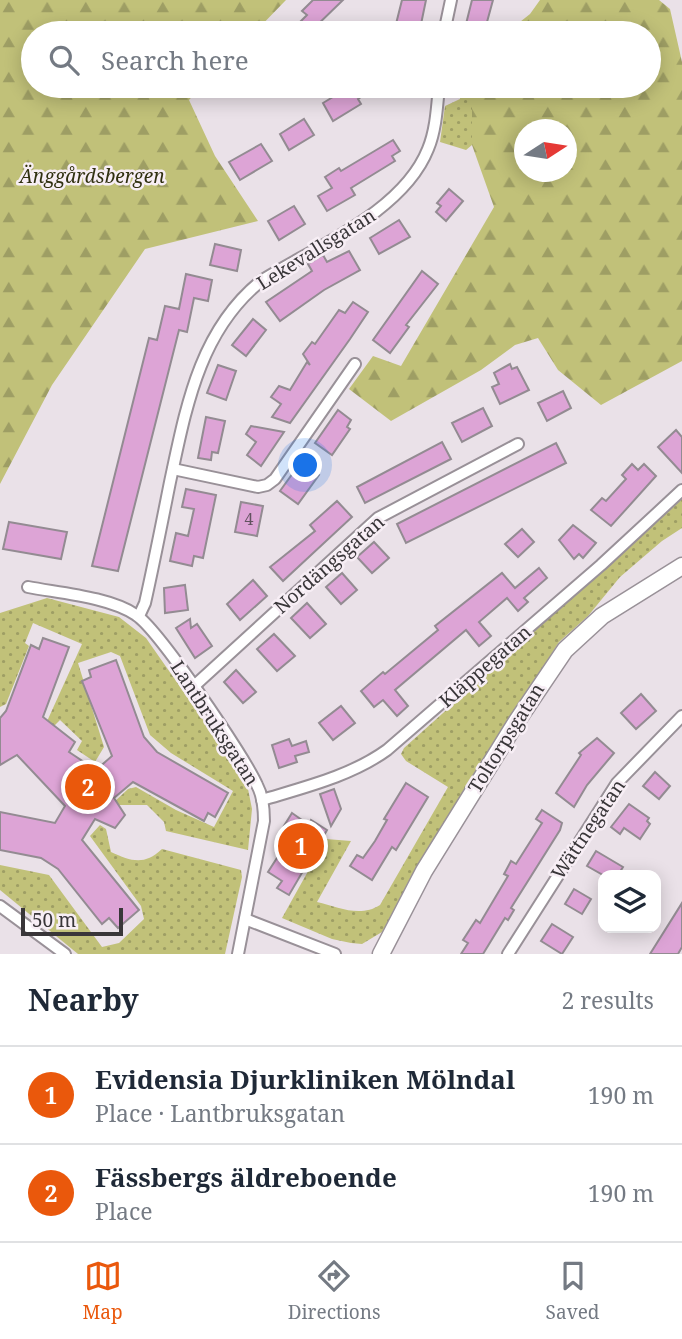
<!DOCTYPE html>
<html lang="en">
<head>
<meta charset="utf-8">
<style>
	:root { --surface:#fff; --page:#f6f6f7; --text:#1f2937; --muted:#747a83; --line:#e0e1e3; --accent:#ea580c }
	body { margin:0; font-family:"Noto Serif",serif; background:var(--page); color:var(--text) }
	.controls { position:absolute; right:21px; bottom:21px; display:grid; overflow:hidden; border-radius:14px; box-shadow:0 4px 18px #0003 }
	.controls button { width:63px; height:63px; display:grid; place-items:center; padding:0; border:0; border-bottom:2px solid var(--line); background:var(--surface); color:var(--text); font:35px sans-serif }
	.compass { position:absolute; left:514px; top:119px; width:63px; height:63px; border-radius:50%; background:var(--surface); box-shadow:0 4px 18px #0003; rotate:78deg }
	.scale { position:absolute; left:21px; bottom:18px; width:102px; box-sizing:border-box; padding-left:7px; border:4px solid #393639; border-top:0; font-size:19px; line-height:24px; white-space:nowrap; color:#393639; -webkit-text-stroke:5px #f7eef5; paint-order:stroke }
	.you { position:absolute; left:306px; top:466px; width:24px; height:24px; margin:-18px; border:5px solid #fff; border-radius:50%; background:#1a73e8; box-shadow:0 0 0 10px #1a73e833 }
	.badge { display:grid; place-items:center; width:46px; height:46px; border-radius:50%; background:var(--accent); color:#fff; font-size:23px; font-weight:700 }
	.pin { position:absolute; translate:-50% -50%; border:4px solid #fff; box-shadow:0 2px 7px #0006 }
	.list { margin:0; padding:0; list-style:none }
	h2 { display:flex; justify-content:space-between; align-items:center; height:91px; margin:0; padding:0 28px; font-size:30px }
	h2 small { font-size:23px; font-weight:400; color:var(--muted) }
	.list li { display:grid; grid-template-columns:46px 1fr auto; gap:21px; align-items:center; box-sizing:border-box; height:98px; padding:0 28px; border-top:2px solid var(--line) }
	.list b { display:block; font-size:26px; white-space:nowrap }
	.list p { margin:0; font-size:23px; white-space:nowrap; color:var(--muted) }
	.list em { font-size:23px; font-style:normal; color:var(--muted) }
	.icon { flex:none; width:38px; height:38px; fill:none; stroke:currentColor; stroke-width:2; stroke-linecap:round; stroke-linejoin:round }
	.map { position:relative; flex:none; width:682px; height:954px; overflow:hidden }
	.search { position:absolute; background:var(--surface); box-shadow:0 4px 18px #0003; left:21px; right:21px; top:21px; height:77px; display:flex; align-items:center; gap:18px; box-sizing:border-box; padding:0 24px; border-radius:38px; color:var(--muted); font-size:26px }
	.sheet { height:287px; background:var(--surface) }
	nav { display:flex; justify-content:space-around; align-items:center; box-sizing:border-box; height:98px; border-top:2px solid var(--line); background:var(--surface); font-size:19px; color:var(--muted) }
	nav a { display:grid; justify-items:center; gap:4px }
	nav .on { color:var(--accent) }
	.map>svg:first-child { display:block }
	.grass { fill:url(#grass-dots) }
	.forest { fill:url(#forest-firs); fill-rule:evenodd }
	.building { fill:#dda4d6; stroke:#938b92; stroke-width:2 }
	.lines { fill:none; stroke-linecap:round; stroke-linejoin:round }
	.street-casing { stroke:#999198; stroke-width:14 }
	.secondary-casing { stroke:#999198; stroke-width:19 }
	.street { stroke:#fff; stroke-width:10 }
	.secondary { stroke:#fff; stroke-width:16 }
	.labels { text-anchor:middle; stroke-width:5; stroke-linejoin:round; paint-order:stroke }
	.number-label { font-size:16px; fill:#625260 }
	.park-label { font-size:19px; font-style:italic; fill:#303010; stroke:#f7eef5 }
	.street-label { font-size:19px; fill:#393639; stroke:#f7eef5 }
</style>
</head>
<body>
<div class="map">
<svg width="682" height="954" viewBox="0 0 682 954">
	<defs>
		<pattern id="grass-dots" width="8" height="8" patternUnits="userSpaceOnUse" patternTransform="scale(1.75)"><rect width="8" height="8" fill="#c1c179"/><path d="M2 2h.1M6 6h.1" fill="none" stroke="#9e9e64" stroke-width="1.8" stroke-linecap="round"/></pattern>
		<pattern id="forest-firs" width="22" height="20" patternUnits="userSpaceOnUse" patternTransform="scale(1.75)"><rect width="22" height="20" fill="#c1c179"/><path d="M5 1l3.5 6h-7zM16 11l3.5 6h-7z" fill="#9e9e64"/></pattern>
	</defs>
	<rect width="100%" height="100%" fill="#eae1e8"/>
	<!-- grass -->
	<g class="grass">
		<polygon points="461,86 472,86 472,145 466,150 440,142 445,106 460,99"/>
		<path d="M682 499V528L662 541 620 577 588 616 559 642 439 831 382 932 362 944 351 943 332 939 282 918 326 839 351 841 317 902C338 907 360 918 380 905L448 787 406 761 401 754 404 748Z"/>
		<polygon points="47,598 119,617 146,638 227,754 248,789 252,809 248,850 166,831 164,822 147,805 111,805 128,789 136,787 176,810 214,827 233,791 171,753 150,735 120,656 111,652 78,663 104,747 95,762 77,750 82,741 60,720 49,731 44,728 82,644 33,623 25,643 29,646 6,704 0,707 0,613"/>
		<path d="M100 825 106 829 111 852C131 861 144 866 162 849L241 870 242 877 225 954H78L0 890V865L49 875 102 947 119 943 144 919 141 906 90 836Z"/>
	</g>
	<!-- forest -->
	<g class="forest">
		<polygon points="0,0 286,0 254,33 33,33 33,86 202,86 189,100 215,156 258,221 145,249 52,385 0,484"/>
		<path d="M540 0H659L670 9 682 62V361L601 405 558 370 538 338 515 345 481 370 391 421 349 389 373 356 401 366 494 207 472 145V86H649V33H506L530 14ZM524 130H566V172H524Z"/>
	</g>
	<!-- building -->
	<g class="building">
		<polygon points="313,0 343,0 309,33 289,33 307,15 302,11"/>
		<polygon points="402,0 426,0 420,29 396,24"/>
		<polygon points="472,0 493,0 484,33 465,28"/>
		<polygon points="351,86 358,86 364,95 358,99 361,104 333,121 323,103"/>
		<polygon points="304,119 314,135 289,150 280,134"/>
		<polygon points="393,140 400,151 392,156 395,161 351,188 355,195 327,211 318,196 332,188 325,177 339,168 341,171"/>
		<polygon points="261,144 272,161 240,180 229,162"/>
		<polygon points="449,189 463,201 446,221 436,212 441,206 437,203"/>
		<polygon points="294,206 305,224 279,240 268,221"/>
		<polygon points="399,220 410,237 379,254 370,238"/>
		<polygon points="215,244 241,250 237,271 210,265"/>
		<polygon points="349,251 360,270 324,290 280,321 266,302 312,271 308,264 323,255 327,262"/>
		<polygon points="422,271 438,284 406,325 409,327 390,353 373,340"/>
		<polygon points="186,274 212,280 208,301 194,298 187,332 179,330 118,571 92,566 149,338 157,340 165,306 179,309"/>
		<polygon points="353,302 368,312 350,339 290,423 272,417 281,404 271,397 279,386 290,390 307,362 310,365 303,354 312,342 315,344 339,310 345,313"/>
		<polygon points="253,319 266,330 246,356 232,345"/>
		<polygon points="510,364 512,369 517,367 529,390 500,404 492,387 499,384 494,373"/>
		<polygon points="218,365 236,371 226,400 207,393"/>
		<polygon points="563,391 571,408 547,421 538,403"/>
		<polygon points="483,408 492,426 462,442 452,423"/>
		<polygon points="338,410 351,420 347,427 350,429 332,455 315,443"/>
		<polygon points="206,417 225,421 218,453 212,452 211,460 198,458"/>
		<polygon points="251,426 284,432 261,466 247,455 256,442 246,434"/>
		<polygon points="676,430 682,437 682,473 658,447"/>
		<polygon points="442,442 451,459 365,503 357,487"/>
		<polygon points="556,443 566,463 406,543 397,524"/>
		<polygon points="301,462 319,475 298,504 280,491"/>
		<polygon points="632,464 638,470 644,464 656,476 611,526 591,510 602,498 606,501 626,479 622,475"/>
		<polygon points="186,489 216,495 203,558 194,556 192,566 170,561 176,533 188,536 194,509 182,507"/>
		<polygon points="337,501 352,517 283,581 270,567 315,531 310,525"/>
		<polygon points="241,502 263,506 257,536 235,532"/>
		<polygon points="9,522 67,532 61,559 3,549"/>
		<polygon points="573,525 596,543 583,558 579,554 574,559 559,540"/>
		<polygon points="522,529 534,542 518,557 505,544"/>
		<polygon points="374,542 389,558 372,573 357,557"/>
		<polygon points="539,568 547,578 524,598 528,602 518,611 507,598 479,622 491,636 479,646 466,630 395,690 408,706 397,716 383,700 374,707 361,691 383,672 385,674 438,630 435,626 502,573 515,588"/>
		<polygon points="342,573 357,590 341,604 326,587"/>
		<polygon points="253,580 267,596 240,620 227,604"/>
		<polygon points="185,585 188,610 165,613 164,588"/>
		<polygon points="307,603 326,624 310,638 291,618"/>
		<polygon points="190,619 191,628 197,624 212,646 195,658 176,628"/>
		<polygon points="274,634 295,656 277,671 257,649"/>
		<polygon points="43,638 69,647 43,717 75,742 69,752 96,770 112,756 82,681 91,677 89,670 116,660 144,737 157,752 228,793 215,817 208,813 204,821 133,782 114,798 125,815 115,828 95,819 82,840 139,910 118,928 109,918 102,924 58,869 41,858 0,850 0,812 55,823 65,806 17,755 0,765 0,718 6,711 31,645 39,649"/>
		<polygon points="236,670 256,692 243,703 224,682"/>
		<polygon points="641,694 656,711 636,729 621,713"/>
		<polygon points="341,706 355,723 333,740 319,723"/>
		<polygon points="597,738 614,753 587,785 574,807 556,793 581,755 579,753"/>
		<polygon points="289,739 292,746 306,741 309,752 295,756 297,762 279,768 272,745"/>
		<polygon points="655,772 670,786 659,799 643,786"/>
		<polygon points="406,783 428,797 396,850 392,847 372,880 350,866 357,855 363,858 375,841 387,820 384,819"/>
		<polygon points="334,789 341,809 331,826 320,794"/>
		<polygon points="629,804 649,818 647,821 650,824 640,839 624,828 620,834 611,827"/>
		<polygon points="542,810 562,823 560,830 511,908 514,910 508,920 505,918 483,954 461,954 468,943 463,940 476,920 480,923 508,876 504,874 511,861 516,864 542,823 536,819"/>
		<polygon points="292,813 309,825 311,820 327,830 289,895 277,888 282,881 268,872 291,836 282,829"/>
		<polygon points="596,851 623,867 618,875 603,875 587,866"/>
		<polygon points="574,889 591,899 582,914 565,904"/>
		<polygon points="682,903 682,947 678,954 650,954"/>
		<polygon points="552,924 573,937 562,954 541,941"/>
	</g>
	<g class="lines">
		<defs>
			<g id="street">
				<polyline points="444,33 451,0"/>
				<polyline points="173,469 258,487 267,485 275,479 355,364"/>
				<path d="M28 587C59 593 110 597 136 615 158 629 245 757 257 785 263 796 264 809 264 821L238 954"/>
				<path d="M139 616 145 603C154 563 162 522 170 482 186 408 199 331 261 281 315 247 403 212 428 149 436 130 437 107 439 86"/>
				<polyline points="193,687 378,518 518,444"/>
				<path d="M262 800C305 787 351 776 387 750L601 565 682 490"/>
				<polyline points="0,906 65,954"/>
				<polyline points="245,919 335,954"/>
				<polyline points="508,954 617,783 682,716"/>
			</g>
			<polyline id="secondary" points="381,954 424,871 517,721 565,650 602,616 682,566"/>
		</defs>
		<!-- street casing -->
		<use href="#street" class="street-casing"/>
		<!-- secondary casing -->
		<use href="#secondary" class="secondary-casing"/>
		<!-- street -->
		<use href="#street" class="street"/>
		<!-- secondary -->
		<use href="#secondary" class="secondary"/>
	</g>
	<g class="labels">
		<!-- number labels -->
		<g class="number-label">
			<text x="249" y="525">4</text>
		</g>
		<!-- park labels -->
		<g class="park-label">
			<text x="92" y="183">Änggårdsbergen</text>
		</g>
		<!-- street labels -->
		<g class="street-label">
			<text transform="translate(316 249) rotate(-32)" y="7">Lekevallsgatan</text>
			<text transform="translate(329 564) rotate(-41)" y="7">Nordängsgatan</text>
			<text transform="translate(485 666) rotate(-41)" y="7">Kläppegatan</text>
			<text transform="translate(215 723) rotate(57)" y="7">Lantbruksgatan</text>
			<text transform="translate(506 738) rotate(-58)" y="7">Toltorpsgatan</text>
			<text transform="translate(588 829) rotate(-56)" y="7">Wättnegatan</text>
		</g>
	</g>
</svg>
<div class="controls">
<button><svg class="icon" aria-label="layers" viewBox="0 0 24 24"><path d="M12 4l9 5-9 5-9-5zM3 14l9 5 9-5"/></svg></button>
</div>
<svg class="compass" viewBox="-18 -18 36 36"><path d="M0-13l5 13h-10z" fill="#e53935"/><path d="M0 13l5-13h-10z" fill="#747a83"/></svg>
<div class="scale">50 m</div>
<div class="you"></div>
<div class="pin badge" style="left:301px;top:846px">1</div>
<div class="pin badge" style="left:88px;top:787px">2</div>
<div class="search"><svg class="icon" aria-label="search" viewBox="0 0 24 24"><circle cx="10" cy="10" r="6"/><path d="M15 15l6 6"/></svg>Search here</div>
</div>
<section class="sheet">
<h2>Nearby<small>2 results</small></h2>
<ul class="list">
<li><span class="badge">1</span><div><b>Evidensia Djurkliniken Mölndal</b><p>Place · Lantbruksgatan</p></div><em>190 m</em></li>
<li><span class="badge">2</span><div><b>Fässbergs äldreboende</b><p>Place</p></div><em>190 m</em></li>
</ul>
</section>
<nav>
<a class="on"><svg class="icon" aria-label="map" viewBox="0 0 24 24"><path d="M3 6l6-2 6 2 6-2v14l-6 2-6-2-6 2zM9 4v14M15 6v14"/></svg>Map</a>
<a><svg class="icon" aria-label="directions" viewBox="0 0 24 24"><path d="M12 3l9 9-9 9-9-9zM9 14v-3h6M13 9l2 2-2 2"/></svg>Directions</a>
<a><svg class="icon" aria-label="saved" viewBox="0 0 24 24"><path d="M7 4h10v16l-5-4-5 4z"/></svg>Saved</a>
</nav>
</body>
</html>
